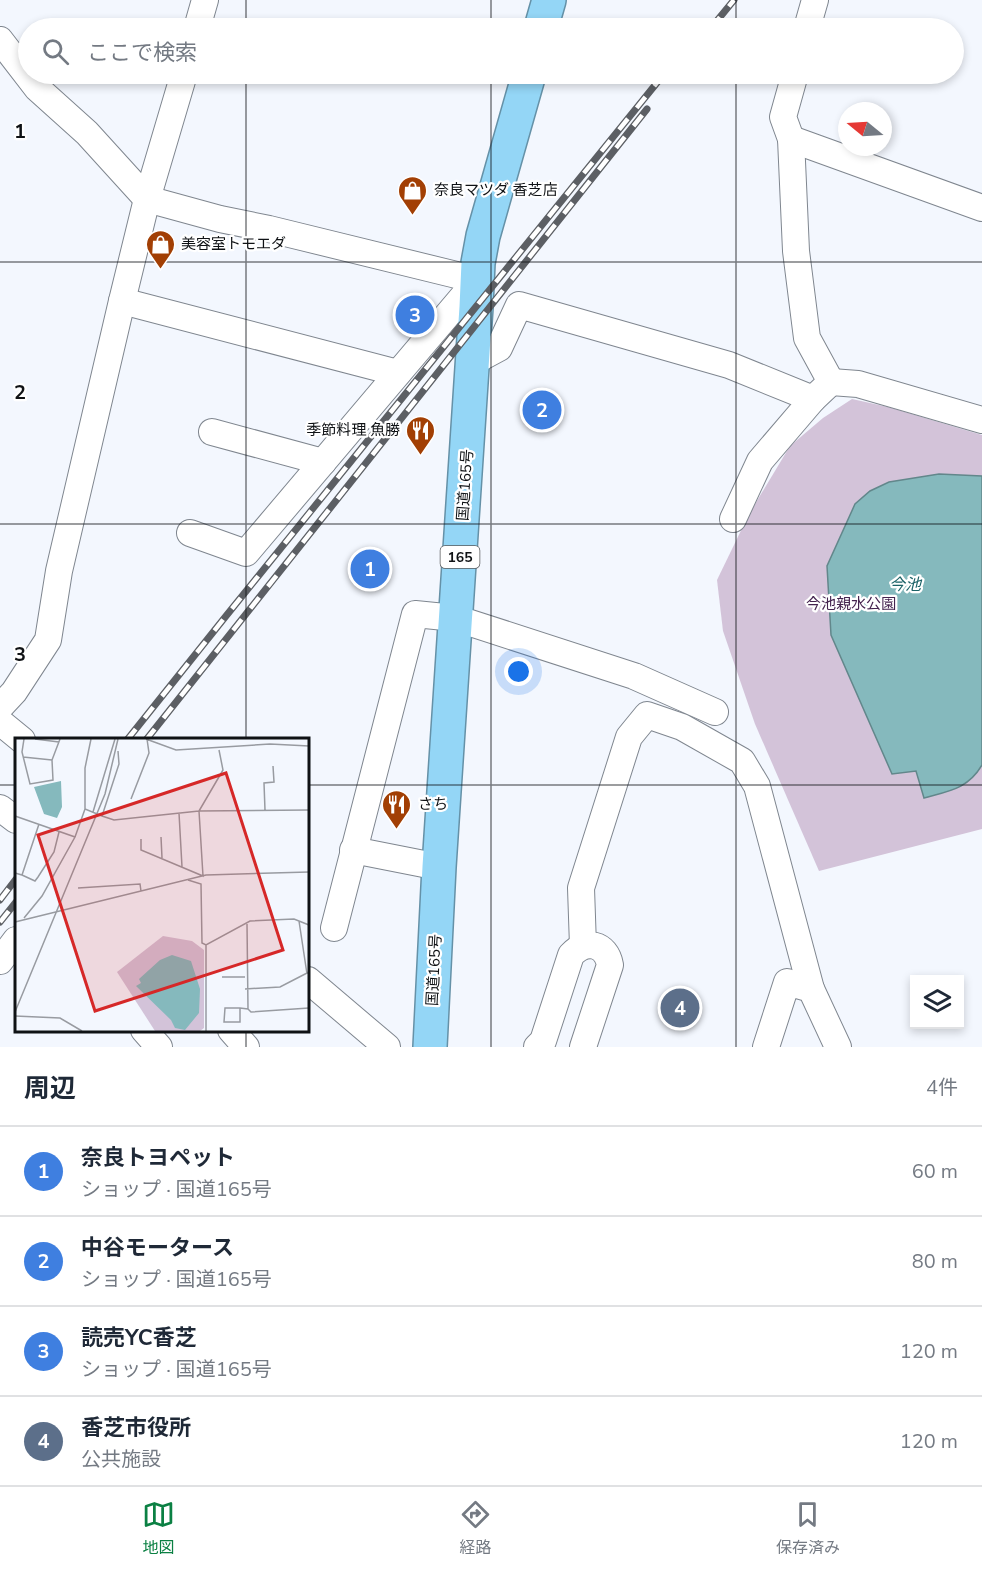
<!DOCTYPE html>
<html lang="ja">
<head>
<meta charset="utf-8">
<style>
	:root { --surface:#fff; --page:#f2f2f3; --text:#1f2937; --muted:#747a83; --line:#e0e1e3; --accent:#0b8043 }
	body { margin:0; font-family:"Nunito Sans","Noto Sans JP",sans-serif; background:var(--page); color:var(--text) }
	.controls { position:absolute; right:18px; bottom:18px; display:grid; overflow:hidden; border-radius:0px; box-shadow:0 3px 9px #0003 }
	.controls button { width:54px; height:54px; display:grid; place-items:center; padding:0; border:0; border-bottom:2px solid var(--line); background:var(--surface); color:var(--text); font:30px sans-serif }
	.compass { position:absolute; left:838px; top:102px; width:54px; height:54px; border-radius:50%; background:var(--surface); box-shadow:0 3px 9px #0003; rotate:288deg }
	.you { position:absolute; left:519px; top:672px; width:21px; height:21px; margin:-15px; border:4px solid #fff; border-radius:50%; background:#1a73e8; box-shadow:0 0 0 9px #1a73e833 }
	.badge { display:grid; place-items:center; width:39px; height:39px; border-radius:50%; background:var(--accent); color:#fff; font-size:20px; font-weight:700 }
	.pin { position:absolute; translate:-50% -50%; border:3px solid #fff; box-shadow:0 2px 6px #0006 }
	.list { margin:0; padding:0; list-style:none }
	h2 { display:flex; justify-content:space-between; align-items:center; height:78px; margin:0; padding:0 24px; font-size:26px }
	h2 small { font-size:20px; font-weight:400; color:var(--muted) }
	.list li { display:grid; grid-template-columns:39px 1fr auto; gap:18px; align-items:center; box-sizing:border-box; height:90px; padding:0 24px; border-top:2px solid var(--line) }
	.list b { display:block; font-size:22px; white-space:nowrap }
	.list p { margin:0; font-size:20px; white-space:nowrap; color:var(--muted) }
	.list em { font-size:20px; font-style:normal; color:var(--muted) }
	.icon { flex:none; width:33px; height:33px; fill:none; stroke:currentColor; stroke-width:2; stroke-linecap:round; stroke-linejoin:round }
	.map { position:relative; flex:none; width:982px; height:1047px; overflow:hidden }
	.search { position:absolute; background:var(--surface); box-shadow:0 3px 9px #0003; left:18px; right:18px; top:18px; height:66px; display:flex; align-items:center; gap:15px; box-sizing:border-box; padding:0 21px; border-radius:33px; color:var(--muted); font-size:22px }
	.sheet { height:438px; background:var(--surface) }
	nav { display:flex; justify-content:space-around; align-items:center; box-sizing:border-box; height:84px; border-top:2px solid var(--line); background:var(--surface); font-size:16px; color:var(--muted) }
	nav a { display:grid; justify-items:center; gap:3px }
	nav .on { color:var(--accent) }
	.map>svg:first-child { display:block }
	.green { fill:#d3c3d9 }
	.water { fill:#85b9bd; stroke:#62878b; stroke-width:1.5 }
	.lines { fill:none; stroke-linecap:round; stroke-linejoin:round }
	.minor-casing { stroke:#7f868f; stroke-width:28 }
	.highway-casing { stroke:#6591a7; stroke-width:36 }
	.minor { stroke:#fff; stroke-width:26 }
	.highway { stroke:#94d6f6; stroke-width:33 }
	.rail-casing { stroke:#5c5f64; stroke-width:7 }
	.rail { stroke:#fff; stroke-width:4.5; stroke-dasharray:14; stroke-linecap:butt }
	.grid { fill:none; stroke:#0f1215; stroke-width:1.5; stroke-opacity:0.55 }
	.labels { text-anchor:middle; stroke-width:4.5; stroke-linejoin:round; paint-order:stroke }
	.shield { fill:#fff; stroke:#57595b; stroke-width:1.5 }
	.shield-label { font-size:14px; font-weight:bold; fill:#0f1215 }
	.poi-label { font-size:15px; fill:#0f1215; stroke:#fff; text-anchor:start }
	.street-label { font-size:15px; fill:#0f1215; stroke:#fff }
	.park-label { font-size:15px; fill:#44234f; stroke:#fff }
	.water-label { font-size:16px; font-style:italic; fill:#1b6267; stroke:#fff }
	.inset-road { fill:none; stroke:#989ba1; stroke-width:1.5 }
	.view { fill:#d62828; fill-opacity:0.15; stroke:#d62828; stroke-width:3 }
	.inset-edge { fill:none; stroke:#0f1215; stroke-width:3 }
	.grid-label { font-size:20px; text-anchor:middle; font-weight:bold; fill:#0f1215; stroke:#fff; stroke-width:4.5; stroke-linejoin:round; paint-order:stroke }
</style>
</head>
<body>
<div class="map">
<svg width="982" height="1047" viewBox="0 0 982 1047">
	<rect width="100%" height="100%" fill="#f3f7fe"/>
	<!-- green -->
	<polygon class="green" points="852,399 888,407 982,435 982,829 819,871 755,724 723,631 717,580 749,514 790,446 823,418"/>
	<!-- water -->
	<path class="water" d="M939 474 982 476V765C968 789 949 791 924 798L916 771 892 774 831 635 827 566 855 504 870 491 889 482Z"/>
	<g class="lines">
		<defs>
			<g id="minor">
				<polyline points="197,28 205,0"/>
				<polyline points="807,28 815,0"/>
				<polyline points="0,40 37,88 87,133 147,199 220,219 269,229 477,280 246,553 190,533"/>
				<polyline points="791,139 982,208"/>
				<polyline points="122,301 398,373"/>
				<polyline points="473,362 499,348 519,305 729,365 813,399 831,382 807,338 796,251 791,139 783,117 795,74"/>
				<polyline points="831,382 858,384 982,420"/>
				<polyline points="212,432 323,462"/>
				<polyline points="733,519 760,461 813,399"/>
				<polyline points="0,707 14,692 48,640 59,571 122,301 147,199 184,74"/>
				<polyline points="0,722 22,740"/>
				<polyline points="0,808 16,820"/>
				<polyline points="353,850 439,867"/>
				<polyline points="334,928 415,614 455,618 634,676 715,712"/>
				<polyline points="583,946 581,888 629,737 647,715 682,727 742,761 757,786 811,989"/>
				<polyline points="0,961 16,940"/>
				<polyline points="308,980 387,1047"/>
				<polyline points="144,1030 159,1047"/>
				<polyline points="231,1030 246,1047"/>
				<path d="M537 1047 543 1041 571 955C586 939 606 943 610 965L583 1047"/>
				<polyline points="766,1047 787,982 811,989 838,1047"/>
			</g>
			<g id="highway">
				<polyline points="541,28 549,0"/>
				<polyline points="430,1047 439,867 476,307 478,263 483,236 529,74"/>
			</g>
		</defs>
		<!-- minor casing -->
		<use href="#minor" class="minor-casing"/>
		<!-- highway casing -->
		<use href="#highway" class="highway-casing"/>
		<!-- minor -->
		<use href="#minor" class="minor"/>
		<!-- highway -->
		<use href="#highway" class="highway"/>
		<defs>
			<g id="rail">
				<polyline points="711,28 734,0"/>
				<polyline points="127,740 226,616 664,74"/>
				<polyline points="146,740 647,109"/>
				<polyline points="0,900 16,879"/>
				<polyline points="0,922 16,902"/>
			</g>
		</defs>
		<!-- rail casing -->
		<use href="#rail" class="rail-casing"/>
		<!-- rail -->
		<use href="#rail" class="rail"/>
	</g>
	<!-- grid -->
	<path class="grid" d="M246 0V28M491 0V28M736 0V28M246 74V740M491 74V1047M736 74V1047M0 262H982M0 524H982M0 785H16M308 785H982M246 1030V1047"/>
	<!-- icons -->
	<defs>
		<symbol id="shop-pin" viewBox="-11 -11 22 30"><path d="M0 17L-7.5 6A9.5 9.5 0 1 1 7.5 6Z" fill="#a23f04" stroke="#fff"/><path d="M-5-2.5h2.3a2.7 3.5 0 0 1 5.4 0H5L5.5 6h-11ZM-1.5-2.5h3a1.5 2.3 0 0 0-3 0Z" fill="#fff"/></symbol>
		<symbol id="restaurant-pin" viewBox="-11 -11 22 30"><path d="M0 17L-7.5 6A9.5 9.5 0 1 1 7.5 6Z" fill="#a23f04" stroke="#fff"/><path d="M-5-6h1v4h1v-4h1v4h1v-4h1v5L-1.5 .5V6h-2V.5L-5-1ZM5-6V6H3V1.5H1.5Q1.5-4 5-6Z" fill="#fff"/></symbol>
	</defs>
	<g fill-rule="evenodd">
		<use href="#shop-pin" x="396" y="174" width="33" height="45"/>
		<use href="#shop-pin" x="144" y="228" width="33" height="45"/>
		<use href="#restaurant-pin" x="404" y="414" width="33" height="45"/>
		<use href="#restaurant-pin" x="380" y="788" width="33" height="45"/>
	</g>
	<g class="labels">
		<!-- shield labels -->
		<rect class="shield" x="440.5" y="546" width="39" height="22" rx="4.5"/>
		<g class="shield-label">
			<text x="460" y="562">165</text>
		</g>
		<!-- poi labels -->
		<g class="poi-label">
			<text x="434" y="195">奈良マツダ 香芝店</text>
			<text x="181" y="249">美容室トモエダ</text>
			<text x="400" y="435" text-anchor="end">季節料理 魚勝</text>
			<text x="418" y="809">さち</text>
		</g>
		<!-- street labels -->
		<g class="street-label">
			<text transform="translate(465 485) rotate(-86)" y="5">国道165号</text>
			<text transform="translate(434 970) rotate(-87)" y="5">国道165号</text>
		</g>
		<!-- park labels -->
		<g class="park-label">
			<text x="851" y="609">今池親水公園</text>
		</g>
		<!-- water labels -->
		<g class="water-label">
			<text x="905" y="590">今池</text>
		</g>
	</g>
	<!-- overview -->
	<g transform="translate(15 738)">
		<rect width="294" height="294" fill="#f3f7fe"/>
		<path d="M148 198 177 203 189 212V290L185 293H140L102 234Z" fill="#d3c3d9"/>
		<path d="M46 43 47 69 42 80 29 76 19 49ZM157 217 176 223 185 251 184 275 170 292 160 290 156 282 121 248 126 245 124 241 145 222Z" fill="#85b9bd"/>
		<path class="inset-road" d="M9 1 7 14 15 46 38 42 37 22 45 1M20 1 44 4M76 1 70 30V71L87 78 99 82 184 73 294 72M131 1 161 12 255 6 294 8M8 19 37 22M116 61 134 15 132 1M250 72 249 45 259 44 258 28M78 74 100 1M164 75 167 129M0 78 60 99 27 158 9 180M87 78 104 26 103 13M60 99 70 71M146 99 147 120M126 101V112L188 138 184 73 208 32 204 12M0 135 7 137 24 86M7 137 20 143 23 139 39 114 44 94M173 142 186 146 187 205 191 207 235 183 279 181 294 187M63 150 125 146 126 153M284 183 292 236M0 184 191 137 294 134M232 186 233 271 236 274 294 270M191 207V293M207 239H230M230 251 265 249 294 234M225 270V284H209L210 270H225L233 271M0 274 90 56 103 1M0 278 45 280 67 293"/>
		<path class="view" d="M211 35 268 212 80 273 23 97Z"/>
		<rect width="294" height="294" class="inset-edge"/>
	</g>
	<g class="grid-label">
		<text x="20" y="138">1</text>
		<text x="20" y="399">2</text>
		<text x="20" y="661">3</text>
	</g>
</svg>
<div class="controls">
<button><svg class="icon" aria-label="layers" viewBox="0 0 24 24"><path d="M12 4l9 5-9 5-9-5zM3 14l9 5 9-5"/></svg></button>
</div>
<svg class="compass" viewBox="-18 -18 36 36"><path d="M0-13l5 13h-10z" fill="#e53935"/><path d="M0 13l5-13h-10z" fill="#747a83"/></svg>
<div class="you"></div>
<div class="pin badge" style="left:370px;top:569px;background:#3f7fe0">1</div>
<div class="pin badge" style="left:542px;top:410px;background:#3f7fe0">2</div>
<div class="pin badge" style="left:415px;top:315px;background:#3f7fe0">3</div>
<div class="pin badge" style="left:680px;top:1008px;background:#5c6f8a">4</div>
<div class="search"><svg class="icon" aria-label="search" viewBox="0 0 24 24"><circle cx="10" cy="10" r="6"/><path d="M15 15l6 6"/></svg>ここで検索</div>
</div>
<section class="sheet">
<h2>周辺<small>4件</small></h2>
<ul class="list">
<li><span class="badge" style="background:#3f7fe0">1</span><div><b>奈良トヨペット</b><p>ショップ · 国道165号</p></div><em>60 m</em></li>
<li><span class="badge" style="background:#3f7fe0">2</span><div><b>中谷モータース</b><p>ショップ · 国道165号</p></div><em>80 m</em></li>
<li><span class="badge" style="background:#3f7fe0">3</span><div><b>読売YC香芝</b><p>ショップ · 国道165号</p></div><em>120 m</em></li>
<li><span class="badge" style="background:#5c6f8a">4</span><div><b>香芝市役所</b><p>公共施設</p></div><em>120 m</em></li>
</ul>
</section>
<nav>
<a class="on"><svg class="icon" aria-label="map" viewBox="0 0 24 24"><path d="M3 6l6-2 6 2 6-2v14l-6 2-6-2-6 2zM9 4v14M15 6v14"/></svg>地図</a>
<a><svg class="icon" aria-label="directions" viewBox="0 0 24 24"><path d="M12 3l9 9-9 9-9-9zM9 14v-3h6M13 9l2 2-2 2"/></svg>経路</a>
<a><svg class="icon" aria-label="saved" viewBox="0 0 24 24"><path d="M7 4h10v16l-5-4-5 4z"/></svg>保存済み</a>
</nav>
</body>
</html>
